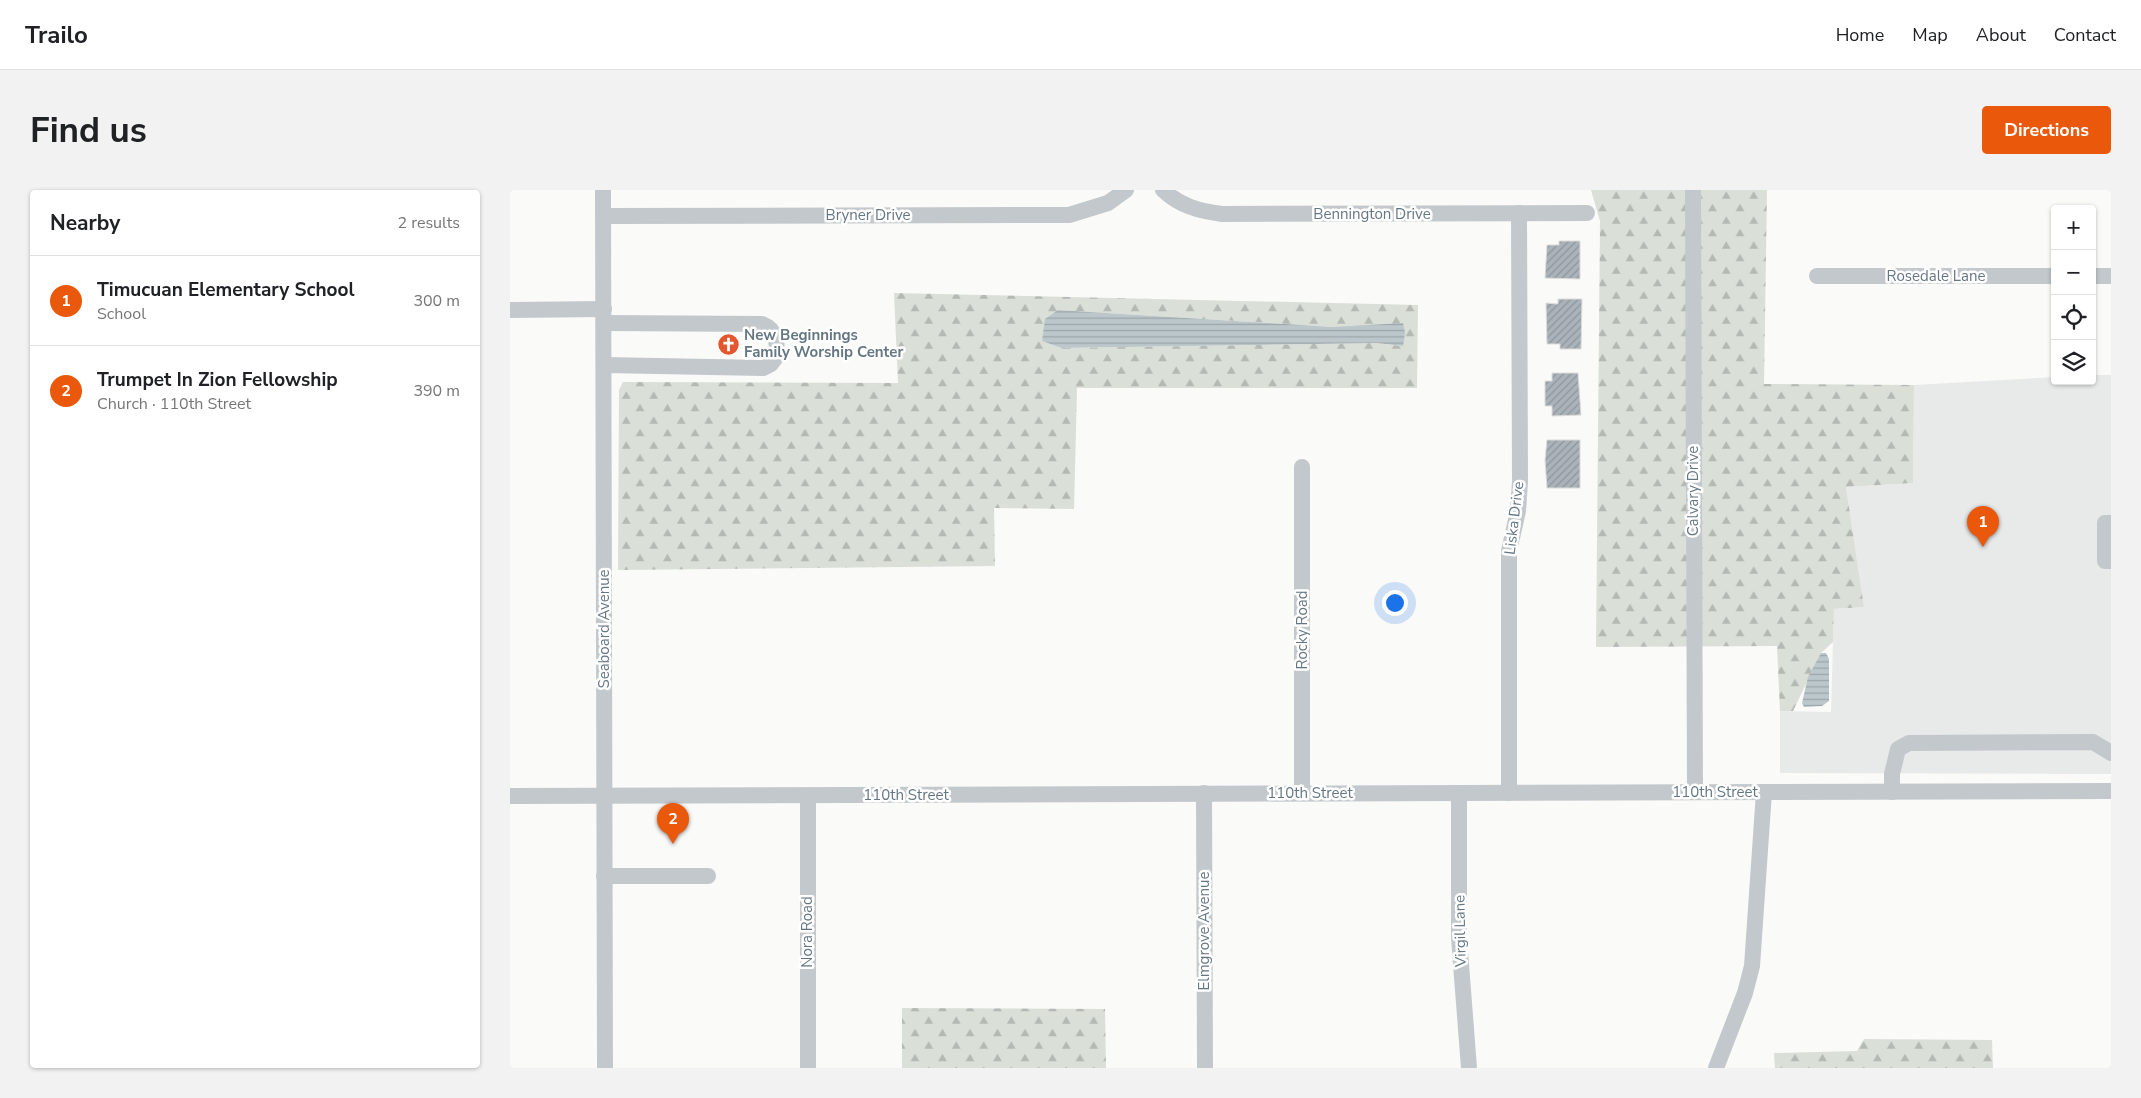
<!DOCTYPE html>
<html lang="en">
<head>
<meta charset="utf-8">
<style>
	:root { --surface:#fff; --page:#f2f2f2; --text:#202124; --muted:#757577; --line:#e0e0e0; --accent:#ea580c }
	body { margin:0; font-family:"Nunito Sans",sans-serif; background:var(--page); color:var(--text) }
	.controls { position:absolute; right:15px; top:15px; display:grid; overflow:hidden; border-radius:5px; box-shadow:0 1px 4px #0004 }
	.controls button { width:45px; height:45px; display:grid; place-items:center; padding:0; border:0; border-bottom:1px solid var(--line); background:var(--surface); color:var(--text); font:25px sans-serif }
	.you { position:absolute; left:884px; top:412px; width:18px; height:18px; margin:-12px; border:4px solid #fff; border-radius:50%; background:#1a73e8; box-shadow:0 0 0 8px #1a73e833 }
	.badge { display:grid; place-items:center; width:32px; height:32px; border-radius:50%; background:var(--accent); color:#fff; font-size:16px; font-weight:700 }
	.pin { position:absolute; translate:-50% -41px; filter:drop-shadow(0 1px 2px #0008) }
	.pin::after { content:''; position:absolute; top:26px; width:18px; height:15px; background:inherit; clip-path:polygon(0 0,100% 0,50% 100%) }
	.list { margin:0; padding:0; list-style:none }
	h2 { display:flex; justify-content:space-between; align-items:center; height:65px; margin:0; padding:0 20px; font-size:21px }
	h2 small { font-size:16px; font-weight:400; color:var(--muted) }
	.list li { display:grid; grid-template-columns:32px 1fr auto; gap:15px; align-items:center; box-sizing:border-box; height:90px; padding:0 20px; border-top:1px solid var(--line) }
	.list b { display:block; font-size:19px; white-space:nowrap }
	.list p { margin:0; font-size:16px; white-space:nowrap; color:var(--muted) }
	.list em { font-size:16px; font-style:normal; color:var(--muted) }
	.icon { flex:none; width:28px; height:28px; fill:none; stroke:currentColor; stroke-width:2; stroke-linecap:round; stroke-linejoin:round }
	.map { position:relative; flex:none; width:1601px; height:878px; overflow:hidden; border-radius:5px }
	header { display:flex; align-items:center; gap:30px; box-sizing:border-box; height:70px; padding:0 25px; background:var(--surface); border-bottom:1px solid var(--line) }
	header strong { font-size:24px }
	nav { display:flex; gap:28px; margin-inline-start:auto; font-size:18px }
	.intro { display:flex; align-items:center; justify-content:space-between; box-sizing:border-box; height:120px; padding:0 30px }
	h1 { margin:0; font-size:35px }
	.button { padding:12px 22px; border-radius:5px; background:var(--accent); color:#fff; font-size:18px; font-weight:700 }
	main { display:flex; gap:30px; padding:0 30px }
	aside { flex:1; background:var(--surface); border-radius:5px; box-shadow:0 1px 4px #0004 }
	.map>svg:first-child { display:block }
	.built { fill:#e8e9e9 }
	.forest { fill:url(#forest-firs); fill-rule:evenodd }
	.water { fill:url(#water-rules) }
	.building { fill:url(#building-hatch); stroke:#dcdcda }
	.lines { fill:none; stroke-linecap:round; stroke-linejoin:round }
	.minor { stroke:#c3c8cc; stroke-width:16 }
	.labels { text-anchor:middle; stroke-width:5; stroke-linejoin:round; paint-order:stroke }
	.street-label { font-size:15px; fill:#657683; stroke:#fff }
	.poi-label { font-size:15px; font-weight:bold; fill:#657683; stroke:#fff; text-anchor:start }
</style>
</head>
<body>
<header>
<strong>Trailo</strong>
<nav><a>Home</a><a>Map</a><a>About</a><a>Contact</a></nav>
</header>
<div class="intro"><h1>Find us</h1><a class="button">Directions</a></div>
<main>
<aside>
<h2>Nearby<small>2 results</small></h2>
<ul class="list">
<li><span class="badge">1</span><div><b>Timucuan Elementary School</b><p>School</p></div><em>300 m</em></li>
<li><span class="badge">2</span><div><b>Trumpet In Zion Fellowship</b><p>Church · 110th Street</p></div><em>390 m</em></li>
</ul>
</aside>
<div class="map">
<svg width="1601" height="878" viewBox="0 0 1601 878">
	<defs>
		<pattern id="forest-firs" width="22" height="20" patternUnits="userSpaceOnUse" patternTransform="scale(1.25)"><rect width="22" height="20" fill="#dadfd7"/><path d="M5 1l3.5 6h-7zM16 11l3.5 6h-7z" fill="#b4b9b4"/></pattern>
		<pattern id="water-rules" width="6" height="5" patternUnits="userSpaceOnUse" patternTransform="scale(1.25)"><rect width="6" height="5" fill="#bbc7cb"/><path d="M0 2.5h6" fill="none" stroke="#9ca6aa"/></pattern>
		<pattern id="building-hatch" width="6" height="6" patternUnits="userSpaceOnUse" patternTransform="scale(1.25)"><rect width="6" height="6" fill="#aab3b9"/><path d="M-1 1l2-2M0 6l6-6M5 7l2-2" fill="none" stroke="#8e969c"/></pattern>
	</defs>
	<rect width="100%" height="100%" fill="#fafaf8"/>
	<!-- built -->
	<polygon class="built" points="1582,185 1601,185 1601,584 1270,583 1270,521 1321,522 1324,419 1354,417 1336,297 1403,293 1404,195 1545,187 1545,191 1582,191"/>
	<!-- forest -->
	<g class="forest">
		<polygon points="1081,0 1257,0 1254,194 1404,195 1403,293 1336,297 1354,417 1324,419 1323,452 1311,463 1283,521 1270,521 1267,456 1086,457 1090,31"/>
		<path d="M384 103 908 115 907 198H567L564 319 484 318 485 376 108 380 109 200 113 192 388 193ZM548 120 824 137 892 156 866 153 551 158 532 151Z"/>
		<polygon points="392,818 595,819 596,878 392,878"/>
		<polygon points="1354,849 1482,850 1483,878 1265,878 1264,863 1347,861"/>
	</g>
	<!-- water -->
	<g class="water">
		<polygon points="548,120 824,137 893,133 895,143 893,156 866,153 551,158 532,151 535,129"/>
		<polygon points="1311,463 1316,463 1319,469 1319,511 1312,516 1294,517 1292,513 1298,487"/>
	</g>
	<!-- building -->
	<g class="building">
		<polygon points="1049,51 1070,51 1070,89 1035,88 1037,55 1049,55"/>
		<polygon points="1048,109 1072,109 1071,159 1050,159 1050,154 1037,154 1036,113 1048,114"/>
		<polygon points="1042,183 1068,183 1071,225 1042,226 1042,216 1035,216 1035,191 1042,191"/>
		<polygon points="1037,250 1070,250 1070,298 1037,298 1035,270"/>
	</g>
	<g class="lines">
		<!-- minor -->
		<g class="minor">
			<polyline points="93,0 95,878"/>
			<path d="M653 0C670 16 689 21 712 24L1077 23"/>
			<polyline points="1183,0 1185,602"/>
			<polyline points="93,26 559,25 598,13 616,0"/>
			<polyline points="1307,86 1545,86"/>
			<polyline points="1582,86 1601,86"/>
			<polyline points="0,120 94,119"/>
			<path d="M94 133 252 134C267 140 267 152 267 166L261 174 253 178 94 175"/>
			<polyline points="792,277 792,603"/>
			<polyline points="1601,333 1595,333 1595,371 1601,371"/>
			<polyline points="1382,602 1382,584 1388,559 1399,553 1583,552 1601,563"/>
			<polyline points="694,603 695,878"/>
			<polyline points="949,603 949,748 959,878"/>
			<polyline points="999,603 999,361 1008,321 1010,292 1009,23"/>
			<polyline points="0,606 1601,601"/>
			<polyline points="298,606 298,878"/>
			<polyline points="94,686 198,686"/>
			<polyline points="1206,878 1235,803 1242,776 1254,602"/>
		</g>
	</g>
	<!-- icons -->
	<defs>
		<symbol id="church-disc" viewBox="-11 -11 22 22"><circle r="9.5" fill="#e4572e" stroke="#fff"/><path d="M-1.2-6h2.4v3.5h3.3v2.4h-3.3V6h-2.4V-.1h-3.3v-2.4h3.3Z" fill="#fff"/></symbol>
	</defs>
	<g fill-rule="evenodd">
		<use href="#church-disc" x="206" y="142" width="25" height="25"/>
	</g>
	<g class="labels">
		<!-- street labels -->
		<g class="street-label">
			<text x="862" y="29">Bennington Drive</text>
			<text x="358" y="30">Bryner Drive</text>
			<text x="1426" y="91">Rosedale Lane</text>
			<text transform="translate(1183 301) rotate(-90)" y="5">Calvary Drive</text>
			<text transform="translate(1004 328) rotate(-83)" y="5">Liska Drive</text>
			<text transform="translate(94 439) rotate(-90)" y="5">Seaboard Avenue</text>
			<text transform="translate(792 440) rotate(-90)" y="5">Rocky Road</text>
			<text x="1205" y="607">110th Street</text>
			<text x="800" y="608">110th Street</text>
			<text x="396" y="610">110th Street</text>
			<text transform="translate(694 741) rotate(-90)" y="5">Elmgrove Avenue</text>
			<text transform="translate(950 741) rotate(-91)" y="5">Virgil Lane</text>
			<text transform="translate(297 742) rotate(-90)" y="5">Nora Road</text>
		</g>
		<!-- poi labels -->
		<g class="poi-label">
			<text x="234" y="150">New Beginnings<tspan x="234" dy="17">Family Worship Center</tspan></text>
		</g>
	</g>
</svg>
<div class="controls">
<button>+</button>
<button>−</button>
<button><svg class="icon" aria-label="locate" viewBox="0 0 24 24"><circle cx="12" cy="12" r="6"/><path d="M12 2v4M12 18v4M2 12h4M18 12h4"/></svg></button>
<button><svg class="icon" aria-label="layers" viewBox="0 0 24 24"><path d="M12 4l9 5-9 5-9-5zM3 14l9 5 9-5"/></svg></button>
</div>
<div class="you"></div>
<div class="pin badge" style="left:1473px;top:357px">1</div>
<div class="pin badge" style="left:163px;top:654px">2</div>
</div>
</main>
</body>
</html>
